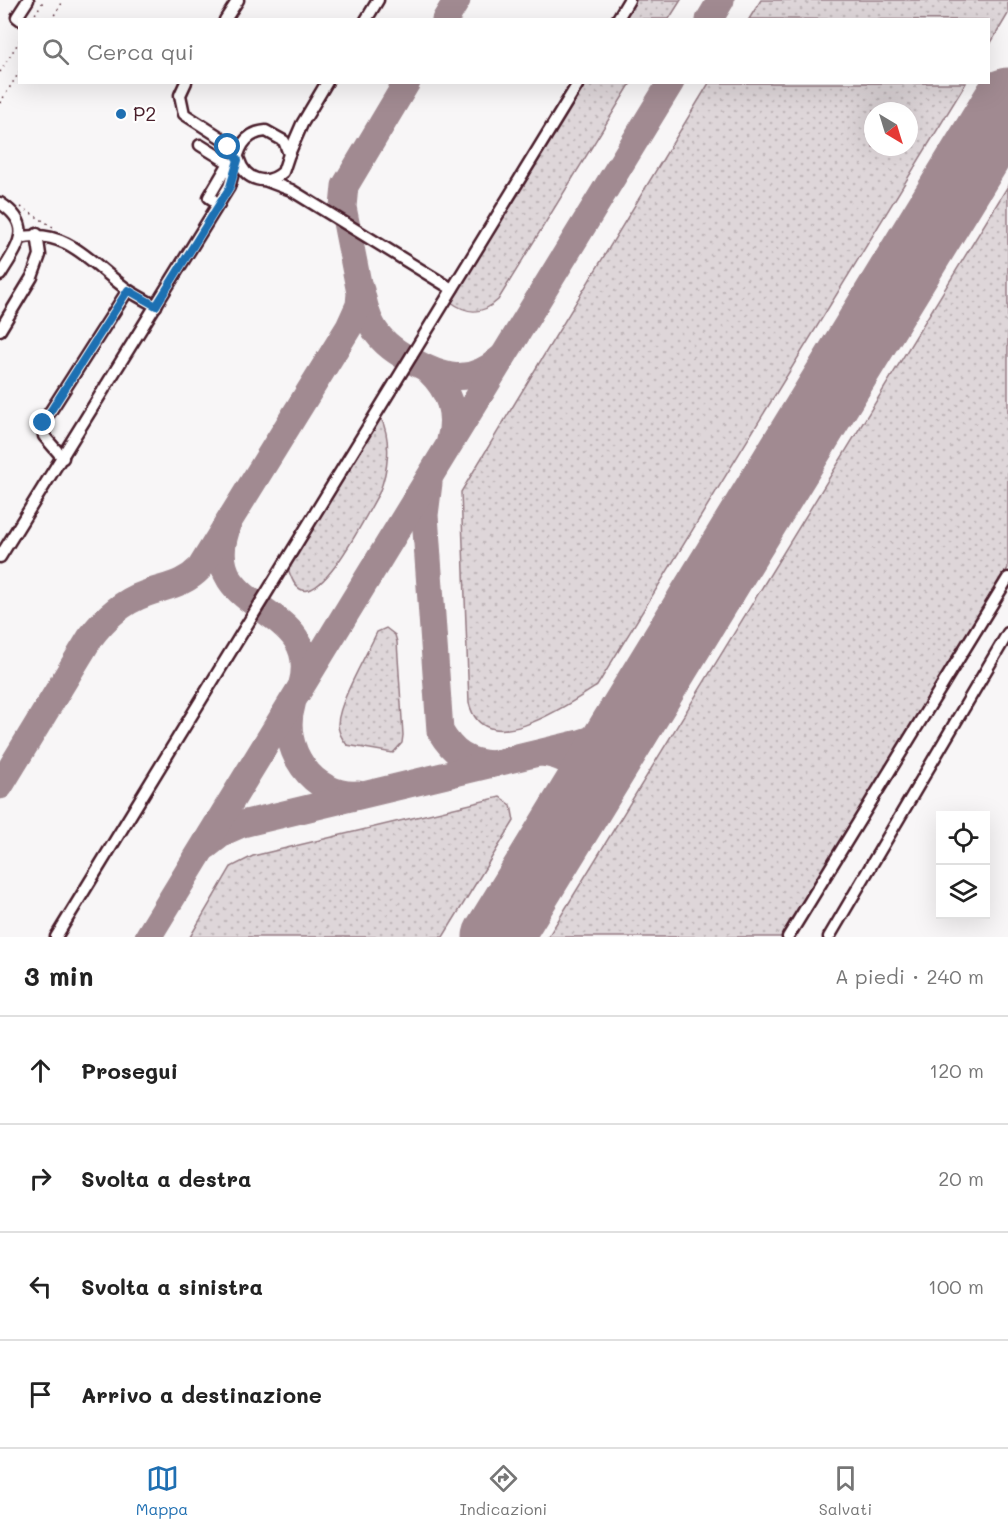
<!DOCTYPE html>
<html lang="it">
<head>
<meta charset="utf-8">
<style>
	:root { --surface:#fff; --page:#f6f6f6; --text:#222; --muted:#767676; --line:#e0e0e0; --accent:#1f6fb2 }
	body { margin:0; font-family:Mali,sans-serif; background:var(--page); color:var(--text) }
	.controls { position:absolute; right:18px; bottom:18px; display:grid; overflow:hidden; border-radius:0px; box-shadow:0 6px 24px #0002 }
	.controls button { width:54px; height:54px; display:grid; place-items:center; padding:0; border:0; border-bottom:2px solid var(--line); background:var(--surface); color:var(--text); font:30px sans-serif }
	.compass { position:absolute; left:864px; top:102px; width:54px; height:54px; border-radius:50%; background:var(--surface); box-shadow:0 6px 24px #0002; rotate:142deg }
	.stop { position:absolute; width:18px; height:18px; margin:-14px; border:4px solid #1f6fb2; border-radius:50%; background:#fff }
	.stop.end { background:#1f6fb2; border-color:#fff; box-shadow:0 2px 6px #0008 }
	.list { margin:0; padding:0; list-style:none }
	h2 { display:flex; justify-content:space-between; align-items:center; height:78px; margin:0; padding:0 24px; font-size:26px }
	h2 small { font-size:20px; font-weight:400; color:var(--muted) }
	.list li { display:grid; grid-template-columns:39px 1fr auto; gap:18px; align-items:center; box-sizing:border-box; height:108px; padding:0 24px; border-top:2px solid var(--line) }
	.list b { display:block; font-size:22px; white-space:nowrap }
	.list em { font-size:20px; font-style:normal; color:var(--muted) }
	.icon { flex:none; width:33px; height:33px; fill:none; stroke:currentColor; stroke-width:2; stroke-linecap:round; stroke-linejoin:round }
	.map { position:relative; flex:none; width:1008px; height:937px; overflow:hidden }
	.search { position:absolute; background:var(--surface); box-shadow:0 6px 24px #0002; left:18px; right:18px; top:18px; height:66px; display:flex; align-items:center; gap:15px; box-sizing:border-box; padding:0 21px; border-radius:0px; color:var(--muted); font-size:22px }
	.sheet { height:510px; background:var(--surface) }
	nav { display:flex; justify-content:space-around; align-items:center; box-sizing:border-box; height:84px; border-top:2px solid var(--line); background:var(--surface); font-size:16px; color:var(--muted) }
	nav a { display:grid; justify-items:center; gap:3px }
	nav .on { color:var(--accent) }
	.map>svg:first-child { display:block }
	.grass { fill:url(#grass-dots); stroke:#947a82; stroke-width:1.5; fill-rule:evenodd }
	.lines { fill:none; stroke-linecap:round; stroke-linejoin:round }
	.taxiway { stroke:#a18a91; stroke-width:27 }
	.runway { stroke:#a18a91; stroke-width:69 }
	.minor-casing { stroke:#4a1f2b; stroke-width:15 }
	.path { stroke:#4a1f2b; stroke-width:1.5; stroke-dasharray:1.5 4.5; stroke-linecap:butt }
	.minor { stroke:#fff; stroke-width:10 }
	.route { stroke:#1f6fb2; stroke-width:8 }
	.poi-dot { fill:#1f6fb2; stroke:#fff; stroke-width:2 }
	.labels { text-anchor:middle; stroke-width:4.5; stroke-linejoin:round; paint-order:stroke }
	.poi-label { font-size:20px; fill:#4a1f2b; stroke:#fff; text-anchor:start }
</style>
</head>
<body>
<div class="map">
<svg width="1008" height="937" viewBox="0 0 1008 937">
	<defs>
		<pattern id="grass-dots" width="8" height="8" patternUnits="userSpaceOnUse" patternTransform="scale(1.5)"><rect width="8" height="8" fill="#ded6d9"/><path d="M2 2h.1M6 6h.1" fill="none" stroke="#c0b7ba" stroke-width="1.8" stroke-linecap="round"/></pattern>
	</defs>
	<rect width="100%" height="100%" fill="#f8f6f7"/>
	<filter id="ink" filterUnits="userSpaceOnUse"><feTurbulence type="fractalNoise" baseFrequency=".0167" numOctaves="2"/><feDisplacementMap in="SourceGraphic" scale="12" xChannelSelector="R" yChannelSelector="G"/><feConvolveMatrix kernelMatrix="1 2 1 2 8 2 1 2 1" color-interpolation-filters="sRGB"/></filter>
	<g filter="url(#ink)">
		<!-- grass -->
		<g class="grass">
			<polygon points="636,0 681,0 669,19 624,19"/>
			<polygon points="761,0 1008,0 1008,14 989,46 988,20 749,19"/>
			<path d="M585 83H631L498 300C482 315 467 314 451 302Z"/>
			<path d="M709 83H966L597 686C568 705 484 763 469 703L461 492ZM873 111H909V147H873Z"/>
			<polygon points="1008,186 1008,568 782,937 548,937"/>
			<path d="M381 418C392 441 388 471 379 493 368 511 324 603 300 589 293 585 291 576 288 569Z"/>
			<path d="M386 628 395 635 397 642 403 735 402 743 393 753 347 745C342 739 338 732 338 724 339 701 367 654 377 632Z"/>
			<polygon points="500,797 511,805 514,821 443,937 190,937 231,867 253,856"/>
		</g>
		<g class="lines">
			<!-- taxiway -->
			<g class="taxiway">
				<polyline points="445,20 457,0"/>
				<polyline points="709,20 721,0"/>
				<path d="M361 290C364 302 366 315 372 325 380 341 394 351 409 359 442 378 469 387 501 358"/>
				<path d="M429 371C449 390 457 414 450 440"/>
				<path d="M429 483 425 515 440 731C453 753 467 763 493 764"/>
				<path d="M226 531C199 615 323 603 302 684"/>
				<path d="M292 705C279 748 312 797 358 794"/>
				<path d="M541 753C580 757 584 778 574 811"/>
				<path d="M0 786 90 638C104 619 122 602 145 594 166 586 184 585 200 568L349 327 359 305 360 293 343 207 345 186 407 82"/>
				<polyline points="206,846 224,832 242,824 580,743 598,737 613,728 642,700"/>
				<polyline points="148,937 671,82"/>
			</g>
			<!-- runway -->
			<polyline class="runway" points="497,937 1008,102"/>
			<defs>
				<g id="minor">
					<polyline points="21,20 17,17 28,0"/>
					<polyline points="225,20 238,0"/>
					<polyline points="366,20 378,0"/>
					<polyline points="617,20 629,0"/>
					<polyline points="186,82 180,95 184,114 223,139 238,158"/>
					<polyline points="200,145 229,163 209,197 219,204"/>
					<polyline points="289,154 302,124 327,82"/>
					<polyline points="267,181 291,190 452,289"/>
					<path d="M0 203C36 226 17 247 0 275"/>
					<path d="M20 238C66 226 95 267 128 290 137 296 147 301 156 306"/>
					<polyline points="0,330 32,277 40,255 37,234"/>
					<polyline points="63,458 44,436 43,423 128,290"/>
					<path d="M0 557 229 187C237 164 236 133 266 131L284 141 289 154 283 172C266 187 245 180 239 160"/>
					<polyline points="56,937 579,82"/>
					<polyline points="788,937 1008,578"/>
					<polyline points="829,937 1008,633"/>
				</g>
			</defs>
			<!-- minor casing -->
			<use href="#minor" class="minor-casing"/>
			<!-- path -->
			<g class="path">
				<polyline points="32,19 44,0"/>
				<polyline points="51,20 64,0"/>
				<polyline points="0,72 20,40"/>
				<polyline points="0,103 20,71"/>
				<polyline points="21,207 53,227"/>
			</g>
			<!-- minor -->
			<use href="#minor" class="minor"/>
		</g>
	</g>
	<g class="lines" filter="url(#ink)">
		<!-- route -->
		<polyline class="route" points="43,423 128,290 156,306 230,187 238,160 228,147"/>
	</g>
	<!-- markers -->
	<circle class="poi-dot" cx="121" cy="114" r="6"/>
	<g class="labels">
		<!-- poi labels -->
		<g class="poi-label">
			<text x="133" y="121">P2</text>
		</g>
	</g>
</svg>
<div class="controls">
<button><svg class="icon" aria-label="locate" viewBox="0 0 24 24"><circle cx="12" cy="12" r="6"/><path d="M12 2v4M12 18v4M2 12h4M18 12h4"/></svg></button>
<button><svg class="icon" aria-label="layers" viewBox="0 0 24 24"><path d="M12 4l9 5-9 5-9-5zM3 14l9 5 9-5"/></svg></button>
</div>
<svg class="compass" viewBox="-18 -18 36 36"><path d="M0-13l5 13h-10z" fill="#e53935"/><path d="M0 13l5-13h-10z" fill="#767676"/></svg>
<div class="stop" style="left:228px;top:147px"></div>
<div class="stop end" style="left:43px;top:423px"></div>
<div class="search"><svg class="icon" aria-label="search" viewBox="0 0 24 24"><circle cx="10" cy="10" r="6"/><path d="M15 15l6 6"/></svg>Cerca qui</div>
</div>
<section class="sheet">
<h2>3 min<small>A piedi · 240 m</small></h2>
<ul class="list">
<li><svg class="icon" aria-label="ahead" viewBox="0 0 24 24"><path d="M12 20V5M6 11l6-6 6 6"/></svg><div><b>Prosegui</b></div><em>120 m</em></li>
<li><svg class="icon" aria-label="right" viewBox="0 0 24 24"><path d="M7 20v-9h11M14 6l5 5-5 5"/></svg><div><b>Svolta a destra</b></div><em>20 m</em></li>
<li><svg class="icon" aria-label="left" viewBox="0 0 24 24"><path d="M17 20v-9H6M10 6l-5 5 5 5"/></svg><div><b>Svolta a sinistra</b></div><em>100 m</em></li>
<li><svg class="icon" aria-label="arrive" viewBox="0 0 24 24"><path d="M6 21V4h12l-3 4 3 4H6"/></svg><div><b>Arrivo a destinazione</b></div></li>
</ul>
</section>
<nav>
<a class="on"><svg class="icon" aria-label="map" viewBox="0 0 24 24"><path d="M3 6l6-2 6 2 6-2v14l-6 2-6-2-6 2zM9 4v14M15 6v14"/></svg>Mappa</a>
<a><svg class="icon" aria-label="directions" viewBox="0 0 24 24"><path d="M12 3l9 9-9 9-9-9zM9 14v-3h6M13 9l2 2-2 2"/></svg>Indicazioni</a>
<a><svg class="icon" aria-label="saved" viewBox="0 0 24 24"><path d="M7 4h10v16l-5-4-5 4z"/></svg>Salvati</a>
</nav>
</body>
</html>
